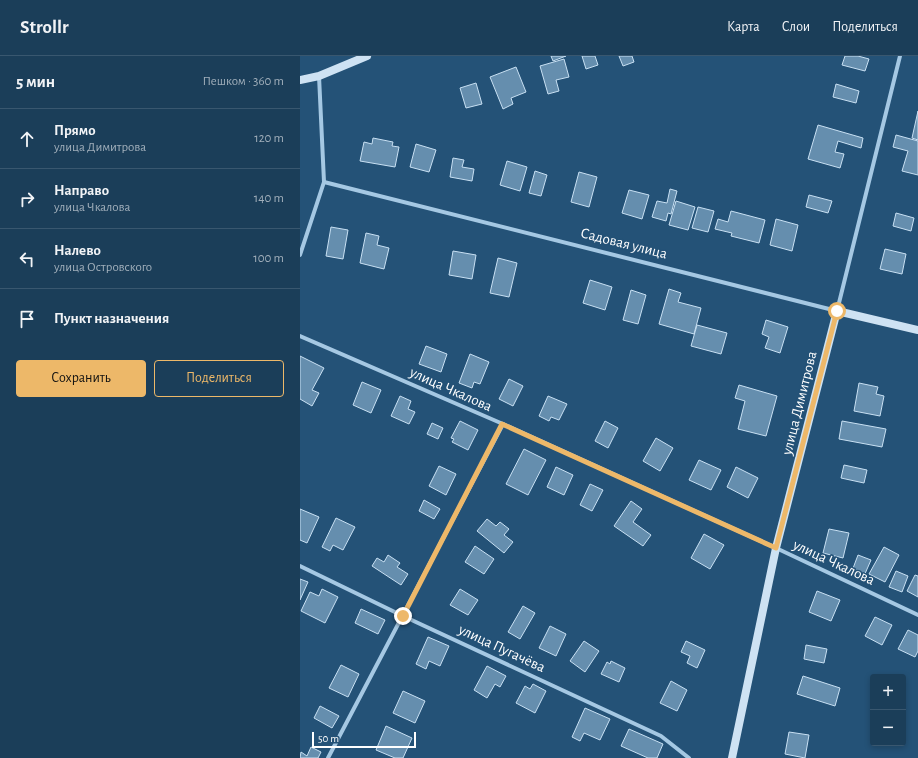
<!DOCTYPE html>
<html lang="ru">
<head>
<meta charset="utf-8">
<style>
	:root { --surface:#1b3e59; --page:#284962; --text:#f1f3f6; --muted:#a0aeba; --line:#39576f; --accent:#edb869 }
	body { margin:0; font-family:"Alegreya Sans",sans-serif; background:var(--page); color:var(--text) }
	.controls { position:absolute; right:12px; bottom:12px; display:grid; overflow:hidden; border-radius:4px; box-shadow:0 2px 6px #0003 }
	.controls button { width:36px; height:36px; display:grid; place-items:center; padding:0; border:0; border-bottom:1px solid var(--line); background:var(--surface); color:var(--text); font:20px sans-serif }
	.scale { position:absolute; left:12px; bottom:10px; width:104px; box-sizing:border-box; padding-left:4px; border:2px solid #fff; border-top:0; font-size:11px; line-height:14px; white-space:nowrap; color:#fff; -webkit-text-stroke:3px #245277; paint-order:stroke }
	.stop { position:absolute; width:12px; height:12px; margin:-9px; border:3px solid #edb869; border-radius:50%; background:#fff }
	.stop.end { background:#edb869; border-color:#fff; box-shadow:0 1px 4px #0008 }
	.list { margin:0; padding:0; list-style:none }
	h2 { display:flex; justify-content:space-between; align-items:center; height:52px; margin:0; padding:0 16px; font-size:17px }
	h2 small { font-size:13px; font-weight:400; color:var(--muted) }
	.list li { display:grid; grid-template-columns:26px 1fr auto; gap:12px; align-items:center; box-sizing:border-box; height:60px; padding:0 16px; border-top:1px solid var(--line) }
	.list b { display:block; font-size:15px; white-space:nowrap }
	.list p { margin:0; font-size:13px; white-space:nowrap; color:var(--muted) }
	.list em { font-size:13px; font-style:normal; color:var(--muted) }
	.actions { display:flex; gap:8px; padding:12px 16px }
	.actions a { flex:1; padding:9px 0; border:1px solid var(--accent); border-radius:4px; text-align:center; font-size:14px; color:var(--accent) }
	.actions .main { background:var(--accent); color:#111 }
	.icon { flex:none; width:22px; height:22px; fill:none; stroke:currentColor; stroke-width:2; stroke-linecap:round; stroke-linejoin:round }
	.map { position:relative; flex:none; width:618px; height:702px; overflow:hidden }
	header { display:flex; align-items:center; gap:24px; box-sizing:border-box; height:56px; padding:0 20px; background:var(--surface); border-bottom:1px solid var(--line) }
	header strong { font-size:19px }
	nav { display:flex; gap:22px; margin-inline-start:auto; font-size:14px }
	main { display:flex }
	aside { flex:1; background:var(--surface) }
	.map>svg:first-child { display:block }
	.building { fill:#658eae; stroke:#c8e0f3 }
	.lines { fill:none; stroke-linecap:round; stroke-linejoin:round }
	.street { stroke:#a5c8e3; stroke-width:4 }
	.secondary { stroke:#cee2f3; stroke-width:8 }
	.route { stroke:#edb869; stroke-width:5 }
	.labels { text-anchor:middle; stroke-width:3; stroke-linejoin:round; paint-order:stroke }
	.street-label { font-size:15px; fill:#fff; stroke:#245277 }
</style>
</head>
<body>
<header>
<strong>Strollr</strong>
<nav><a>Карта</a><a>Слои</a><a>Поделиться</a></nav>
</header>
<main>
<aside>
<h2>5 мин<small>Пешком · 360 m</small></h2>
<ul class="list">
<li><svg class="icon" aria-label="ahead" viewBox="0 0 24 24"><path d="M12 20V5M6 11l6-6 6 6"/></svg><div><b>Прямо</b><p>улица Димитрова</p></div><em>120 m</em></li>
<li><svg class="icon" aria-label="right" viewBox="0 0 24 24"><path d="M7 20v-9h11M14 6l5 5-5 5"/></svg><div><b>Направо</b><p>улица Чкалова</p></div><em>140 m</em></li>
<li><svg class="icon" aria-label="left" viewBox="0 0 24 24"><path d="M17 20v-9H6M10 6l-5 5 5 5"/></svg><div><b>Налево</b><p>улица Островского</p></div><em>100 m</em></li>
<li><svg class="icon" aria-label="arrive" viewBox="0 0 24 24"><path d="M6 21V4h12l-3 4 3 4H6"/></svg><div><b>Пункт назначения</b></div></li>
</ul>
<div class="actions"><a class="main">Сохранить</a><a>Поделиться</a></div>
</aside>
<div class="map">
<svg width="618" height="702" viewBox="0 0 618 702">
	<rect width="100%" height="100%" fill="#245277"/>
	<!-- building -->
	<g class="building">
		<polygon points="251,0 266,0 253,5"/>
		<polygon points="282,0 295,0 298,9 286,13"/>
		<polygon points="319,0 332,0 334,6 323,10"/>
		<polygon points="545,0 558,0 569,3 565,15 542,9"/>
		<polygon points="264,3 269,21 256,24 259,35 248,38 240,10"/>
		<polygon points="216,11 226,36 211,42 213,48 203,53 190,21"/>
		<polygon points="176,27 182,48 166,52 160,32"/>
		<polygon points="536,28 559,35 556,47 533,41"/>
		<polygon points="618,55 618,84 612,82"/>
		<polygon points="518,69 563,82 561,92 538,85 535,96 544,98 540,112 508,103"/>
		<polygon points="596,79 618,85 618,119 602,115 608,95 593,91"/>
		<polygon points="73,82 93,86 92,90 99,91 95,111 60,105 64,86 72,88"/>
		<polygon points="116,88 136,94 129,116 110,111"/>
		<polygon points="153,102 164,104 162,111 174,113 172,125 150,121"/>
		<polygon points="207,105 227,111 220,135 200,129"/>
		<polygon points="235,115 247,119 241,140 229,137"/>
		<polygon points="279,116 297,121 289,151 271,146"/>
		<polygon points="370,133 377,135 371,158 368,157 366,165 352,161 357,145 367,147"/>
		<polygon points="329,134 349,139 342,163 322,157"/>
		<polygon points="509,139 532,145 528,157 506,151"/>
		<polygon points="376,145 395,151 388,174 369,169"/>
		<polygon points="398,151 414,155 408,176 392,172"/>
		<polygon points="431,155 465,164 459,187 431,180 432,177 415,173 418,163 428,166"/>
		<polygon points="596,157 614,162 611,175 593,170"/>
		<polygon points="476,163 498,169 492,195 470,189"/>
		<polygon points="31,171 48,174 43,203 26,200"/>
		<polygon points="66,177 79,180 77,189 89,192 84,213 60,207"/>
		<polygon points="585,193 606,198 602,218 580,213"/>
		<polygon points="153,195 176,199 172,223 149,219"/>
		<polygon points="198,202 217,207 209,241 190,237"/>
		<polygon points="290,224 312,231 305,254 283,247"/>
		<polygon points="369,233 381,237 378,246 401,252 394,278 359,268"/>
		<polygon points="331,234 346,239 338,268 323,264"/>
		<polygon points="466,264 488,271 480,297 465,292 469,281 462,278"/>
		<polygon points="397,269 427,277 421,298 391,290"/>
		<polygon points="126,290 147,298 141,316 119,308"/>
		<polygon points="170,298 189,306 180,328 174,326 172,332 159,327"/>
		<polygon points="0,300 24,312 12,334 19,337 12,350 0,343"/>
		<polygon points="209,323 223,330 213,350 199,343"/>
		<polygon points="62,326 81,334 71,357 53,349"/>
		<polygon points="559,327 578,331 576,338 584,340 580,360 554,355"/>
		<polygon points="439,329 477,340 466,380 438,373 445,345 435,342"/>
		<polygon points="100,340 111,345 108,353 115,356 109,368 91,360"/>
		<polygon points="248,340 267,348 259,364 251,361 249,365 239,360"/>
		<polygon points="160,365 178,374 168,394 152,386 154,383 151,382"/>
		<polygon points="305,365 318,372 308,392 295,385"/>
		<polygon points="542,365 586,373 582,391 539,383"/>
		<polygon points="132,367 143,372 138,383 127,378"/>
		<polygon points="356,382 373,392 360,415 343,405"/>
		<polygon points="224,393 246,404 228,439 206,428"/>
		<polygon points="399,404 421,414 411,434 389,424"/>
		<polygon points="544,409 567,414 564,427 541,422"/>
		<polygon points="139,410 156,418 146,439 129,430"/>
		<polygon points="256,411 273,419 264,439 247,431"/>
		<polygon points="436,411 458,422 448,442 427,431"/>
		<polygon points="290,428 303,434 292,455 280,449"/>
		<polygon points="124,444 140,453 134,463 119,455"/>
		<polygon points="331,445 342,453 333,466 351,479 343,490 314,470"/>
		<polygon points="0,453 19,461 7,487 0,484"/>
		<polygon points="36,462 55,471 43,494 33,489 30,495 22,491"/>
		<polygon points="187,463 196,470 200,466 209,473 204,479 213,486 204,497 177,475"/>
		<polygon points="529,473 549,477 543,502 523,497"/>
		<polygon points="404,478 424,489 410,513 391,502"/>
		<polygon points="175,490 194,503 184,518 165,506"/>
		<polygon points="584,491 599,499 585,526 569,518"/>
		<polygon points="88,499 100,507 97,511 108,518 101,529 72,510 77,502 84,506"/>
		<polygon points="558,499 571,504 564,520 552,515"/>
		<polygon points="596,515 608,520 602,536 589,531"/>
		<polygon points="615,519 618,520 618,541 607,535"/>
		<polygon points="0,523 8,526 0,544"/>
		<polygon points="22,533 38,541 25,567 1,555 10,536 19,540"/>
		<polygon points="160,533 178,544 168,559 150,549"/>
		<polygon points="517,535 540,544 531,565 509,556"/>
		<polygon points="223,550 235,557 220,583 208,576"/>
		<polygon points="61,553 85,564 78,578 55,567"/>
		<polygon points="575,561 592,569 582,589 565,580"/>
		<polygon points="250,570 266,578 256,600 239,592"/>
		<polygon points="608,574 618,579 618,595 615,601 598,593"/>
		<polygon points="128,581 149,590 140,610 129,605 126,613 116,608"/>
		<polygon points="284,585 299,595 285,616 270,605"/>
		<polygon points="386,585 405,594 397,612 387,607 390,600 381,596"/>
		<polygon points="506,589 527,593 524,607 504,603"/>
		<polygon points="311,605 325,612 319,626 301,618 307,606 310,608"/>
		<polygon points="41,609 59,618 48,641 29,632"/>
		<polygon points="187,610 206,620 200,631 195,628 187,642 174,634"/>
		<polygon points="503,620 540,632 535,650 497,638"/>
		<polygon points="371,625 387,634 377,655 360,647"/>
		<polygon points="233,628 246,635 235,657 216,647 225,630 230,633"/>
		<polygon points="103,635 125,645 115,667 93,657"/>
		<polygon points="20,650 39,660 32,672 14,662"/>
		<polygon points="285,652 310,663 300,684 284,677 280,685 272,681"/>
		<polygon points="86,670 112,682 103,702 95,702 76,694"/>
		<polygon points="329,673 363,688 357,702 348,702 321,690"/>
		<polygon points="489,676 509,679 505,702 485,698"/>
		<polygon points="11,691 21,696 18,702 0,702 1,696 7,700"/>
	</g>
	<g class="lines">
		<!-- street -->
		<g class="street">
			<polyline points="24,126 537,255 600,0"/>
			<polyline points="0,199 24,126 19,20"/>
			<polyline points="0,280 203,368 476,492 618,559"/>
			<polyline points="0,510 103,560 361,680 389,702"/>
			<polyline points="28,702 203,368"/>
		</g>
		<!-- secondary -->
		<g class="secondary">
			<polyline points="0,24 19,20 67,0"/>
			<polyline points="432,702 476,492 537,255 618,274"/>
		</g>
	</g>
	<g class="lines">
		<!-- route -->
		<polyline class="route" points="103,560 202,368 476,492 537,255"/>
	</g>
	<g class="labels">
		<!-- street labels -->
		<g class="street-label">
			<text transform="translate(324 187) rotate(14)" y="5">Садовая улица</text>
			<text transform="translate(151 333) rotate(24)" y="5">улица Чкалова</text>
			<text transform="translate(499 347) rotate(-76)" y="5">улица Димитрова</text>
			<text transform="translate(534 506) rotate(25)" y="5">улица Чкалова</text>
			<text transform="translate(202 592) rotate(25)" y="5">улица Пугачёва</text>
		</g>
	</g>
</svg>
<div class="controls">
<button>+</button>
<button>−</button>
</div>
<div class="scale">50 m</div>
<div class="stop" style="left:537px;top:255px"></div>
<div class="stop end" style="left:103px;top:560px"></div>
</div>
</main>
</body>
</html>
